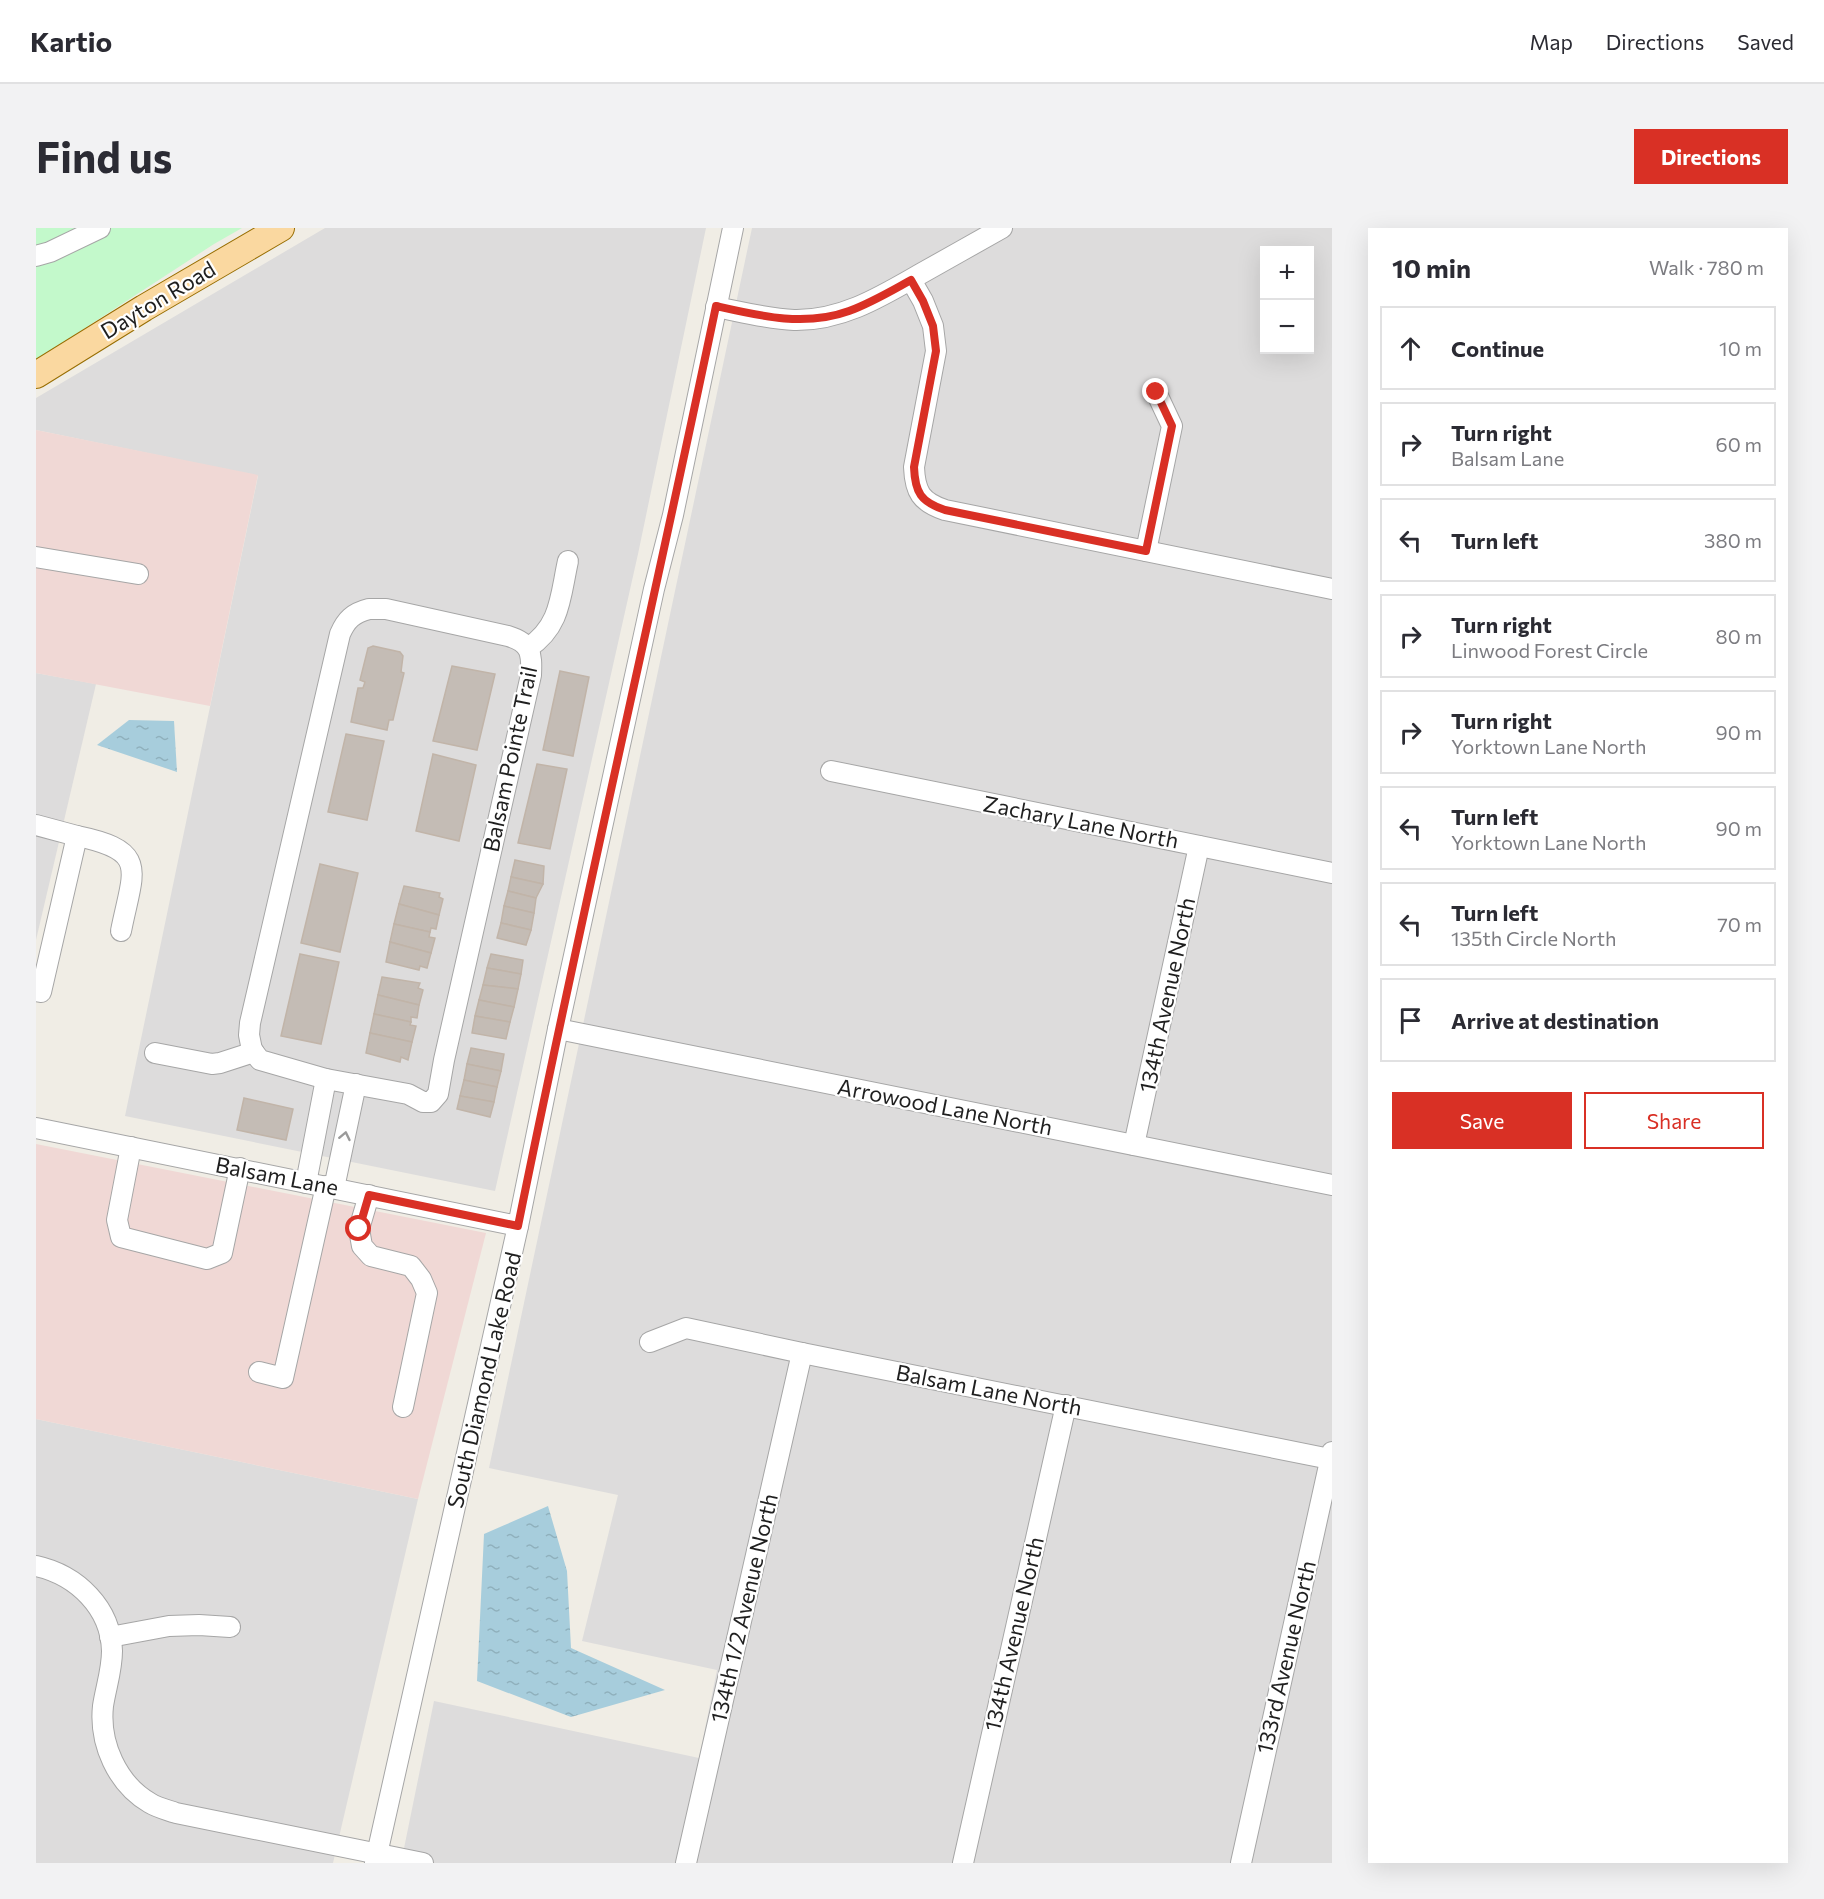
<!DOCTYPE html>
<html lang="en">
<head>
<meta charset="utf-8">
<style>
	:root { --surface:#fff; --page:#f2f2f3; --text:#2b2b33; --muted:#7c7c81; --line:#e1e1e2; --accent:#d93025 }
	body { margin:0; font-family:Commissioner,sans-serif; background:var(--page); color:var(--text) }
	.controls { position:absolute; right:18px; top:18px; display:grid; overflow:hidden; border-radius:0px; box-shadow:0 6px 24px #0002 }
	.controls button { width:54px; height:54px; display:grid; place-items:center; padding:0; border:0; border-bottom:2px solid var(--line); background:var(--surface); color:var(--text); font:30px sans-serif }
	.stop { position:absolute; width:18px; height:18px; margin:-14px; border:4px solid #d93025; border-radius:50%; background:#fff }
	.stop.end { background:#d93025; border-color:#fff; box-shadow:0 2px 6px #0008 }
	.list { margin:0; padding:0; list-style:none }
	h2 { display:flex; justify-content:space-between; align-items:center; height:78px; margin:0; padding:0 24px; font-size:26px }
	h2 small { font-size:20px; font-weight:400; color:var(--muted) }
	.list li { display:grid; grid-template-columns:39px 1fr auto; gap:18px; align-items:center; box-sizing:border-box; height:84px; margin:0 12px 12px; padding:0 12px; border:2px solid var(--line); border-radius:0px }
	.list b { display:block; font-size:22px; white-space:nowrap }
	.list p { margin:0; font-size:20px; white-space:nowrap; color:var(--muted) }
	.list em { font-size:20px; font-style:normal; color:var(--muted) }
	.actions { display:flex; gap:12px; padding:18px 24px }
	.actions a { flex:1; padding:14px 0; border:2px solid var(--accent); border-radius:0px; text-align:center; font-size:21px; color:var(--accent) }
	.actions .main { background:var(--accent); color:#fff }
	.icon { flex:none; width:33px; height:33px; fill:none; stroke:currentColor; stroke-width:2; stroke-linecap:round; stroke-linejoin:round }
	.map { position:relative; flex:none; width:1296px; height:1635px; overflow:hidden; border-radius:0px }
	header { display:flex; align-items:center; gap:36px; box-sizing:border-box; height:84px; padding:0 30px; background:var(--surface); border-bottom:2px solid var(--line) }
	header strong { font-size:28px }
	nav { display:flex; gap:33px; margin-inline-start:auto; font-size:21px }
	.intro { display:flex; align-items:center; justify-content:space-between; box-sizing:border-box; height:144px; padding:0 36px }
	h1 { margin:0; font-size:42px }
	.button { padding:15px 27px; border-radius:0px; background:var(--accent); color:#fff; font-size:21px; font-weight:700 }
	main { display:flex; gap:36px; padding:0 36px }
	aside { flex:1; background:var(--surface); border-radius:0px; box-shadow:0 6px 24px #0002 }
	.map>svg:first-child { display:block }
	.residential { fill:#dddcdc; fill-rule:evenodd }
	.commercial { fill:#f0d8d5 }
	.park { fill:#c3f9cb }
	.water { fill:url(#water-ripples) }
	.building { fill:#c4bcb5; stroke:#c1b4a8; stroke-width:1.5 }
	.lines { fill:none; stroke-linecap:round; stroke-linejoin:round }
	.minor-casing { stroke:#a6a6a6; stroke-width:22 }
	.major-casing { stroke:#986e02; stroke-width:28 }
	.minor { stroke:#fff; stroke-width:20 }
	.major { stroke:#fad8a0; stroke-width:26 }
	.oneway { stroke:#9a9a9a }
	.route { stroke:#d93025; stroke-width:8 }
	.labels { text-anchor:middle; stroke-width:4.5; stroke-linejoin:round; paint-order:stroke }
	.street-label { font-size:22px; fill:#1f1f1f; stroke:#fff }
</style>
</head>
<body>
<header>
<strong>Kartio</strong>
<nav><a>Map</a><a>Directions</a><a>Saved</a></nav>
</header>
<div class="intro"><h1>Find us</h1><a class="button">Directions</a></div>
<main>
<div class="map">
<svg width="1296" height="1635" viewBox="0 0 1296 1635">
	<defs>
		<pattern id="water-ripples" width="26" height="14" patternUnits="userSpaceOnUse" patternTransform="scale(1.5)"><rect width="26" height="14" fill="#a7cddc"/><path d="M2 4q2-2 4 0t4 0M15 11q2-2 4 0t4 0" fill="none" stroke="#8fb0bc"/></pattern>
	</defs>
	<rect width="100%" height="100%" fill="#f0ede5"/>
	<!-- residential -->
	<g class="residential">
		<polygon points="289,0 670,0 602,326 459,963 89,888 222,248 0,202 0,170"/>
		<path d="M716 0H1296V1635H365L398 1473 663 1530 681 1442 546 1413 582 1267 453 1240ZM1228 22H1274V122H1228Z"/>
		<polygon points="0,445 60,456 0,712"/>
		<polygon points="0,1191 382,1271 297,1635 0,1635"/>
	</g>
	<!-- commercial -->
	<g class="commercial">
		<polygon points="0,202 222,247 174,478 0,445"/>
		<polygon points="0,916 450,1005 382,1271 0,1191"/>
	</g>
	<!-- park -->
	<polygon class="park" points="0,0 206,0 178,16 0,132"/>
	<!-- water -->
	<g class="water">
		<polygon points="93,492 138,493 141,544 61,517"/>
		<polygon points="512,1278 531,1343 535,1420 629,1462 535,1489 441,1453 448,1306"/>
	</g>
	<!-- building -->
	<g class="building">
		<polygon points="337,418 364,424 367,428 365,444 368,445 357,492 353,492 351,502 315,494 322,460 327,460 329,454 324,452 332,420"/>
		<polygon points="416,438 459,446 441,522 397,513"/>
		<polygon points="524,443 553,449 537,528 507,522"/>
		<polygon points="310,506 348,513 331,592 292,584"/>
		<polygon points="397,526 440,537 423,613 380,603"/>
		<polygon points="501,536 531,541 514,621 482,615"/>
		<polygon points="479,632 508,638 507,656 475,649"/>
		<polygon points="284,636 322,645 304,724 265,715"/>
		<polygon points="475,649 507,656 500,670 472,663"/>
		<polygon points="368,658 404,665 403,669 407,671 403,687 363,676"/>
		<polygon points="472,663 500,670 498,685 468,678"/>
		<polygon points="363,676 403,687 400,701 395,700 394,704 358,696"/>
		<polygon points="468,678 498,685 495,702 465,695"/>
		<polygon points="465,695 495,702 490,717 461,710"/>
		<polygon points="358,696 394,704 393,709 399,710 395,725 354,714"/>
		<polygon points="354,714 395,725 391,740 384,738 383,742 350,734"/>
		<polygon points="264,726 303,734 285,816 245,808"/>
		<polygon points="455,726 487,732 485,746 451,740"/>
		<polygon points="451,740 485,746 482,761 447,757"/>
		<polygon points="346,749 384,755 382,760 387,762 383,777 342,767"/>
		<polygon points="447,757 482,761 478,779 443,772"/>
		<polygon points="342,767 383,777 381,790 375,789 375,794 338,786"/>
		<polygon points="443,772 478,779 474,794 439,788"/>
		<polygon points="338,786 375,794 374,797 380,798 376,814 334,805"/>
		<polygon points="439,788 474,794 470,811 436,805"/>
		<polygon points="334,805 376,814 372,832 365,829 364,834 330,825"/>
		<polygon points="435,820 468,826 465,843 431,836"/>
		<polygon points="431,836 465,843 461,859 428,852"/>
		<polygon points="428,852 461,859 458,874 424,868"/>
		<polygon points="424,868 458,874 454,889 421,881"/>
		<polygon points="208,870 257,881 250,912 201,902"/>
	</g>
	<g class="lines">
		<defs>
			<g id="minor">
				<polyline points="0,28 14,24 64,0"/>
				<path d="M875 52 887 73 897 98 900 123 878 239C879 264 885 274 909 282L1296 361"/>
				<path d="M680 79C706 84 732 91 758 92 806 93 846 68 886 45 913 30 939 15 966 0"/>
				<polyline points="1110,323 1136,198 1120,164"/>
				<polyline points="0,329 102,346"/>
				<path d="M333 381H350L472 408C495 415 496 425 495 447L408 832 402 866 395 874H387L372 866 290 851 231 834 224 832 216 822 213 807 214 795 304 406C310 392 317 385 333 381Z"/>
				<path d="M492 420C525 398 524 369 532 333"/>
				<polyline points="795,543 1296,645"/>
				<polyline points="0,597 41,608 5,764 0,763"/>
				<path d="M41 608C114 623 97 642 85 703"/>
				<polyline points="522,801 1296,957"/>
				<polyline points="119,825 176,836 184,835 218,824"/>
				<polyline points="0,900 482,998"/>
				<polyline points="1098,917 1163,618"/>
				<polyline points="95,919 81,992 85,1009 171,1031 186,1025 204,940"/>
				<polyline points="270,955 290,851"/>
				<polyline points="298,960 320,856"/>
				<polyline points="333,967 323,1001 326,1018 335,1028 375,1038 385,1051 391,1065 367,1179"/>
				<polyline points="614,1114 650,1100 766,1125 1294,1231"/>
				<polyline points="223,1144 247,1150 290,958"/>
				<path d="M0 1338C41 1347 75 1380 76 1423 76 1442 70 1459 67 1478 63 1515 81 1556 114 1575 122 1580 132 1582 140 1585L387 1635"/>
				<polyline points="74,1409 133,1398 163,1397 194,1399"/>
				<polyline points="339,1635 482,998 522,801 618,361 637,287 697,0"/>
				<polyline points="650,1635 766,1125"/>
				<polyline points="927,1635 1030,1177"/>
				<polyline points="1205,1635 1296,1224"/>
			</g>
			<polyline id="major" points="0,147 108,80 245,0"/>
		</defs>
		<!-- minor casing -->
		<use href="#minor" class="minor-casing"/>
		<!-- major casing -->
		<use href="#major" class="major-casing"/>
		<!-- minor -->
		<use href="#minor" class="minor"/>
		<!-- major -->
		<use href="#major" class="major"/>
	</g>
	<!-- one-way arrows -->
	<defs><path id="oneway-chevron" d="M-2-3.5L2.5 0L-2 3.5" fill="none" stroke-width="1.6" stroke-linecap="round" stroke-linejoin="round" transform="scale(1.5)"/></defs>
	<use class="oneway" href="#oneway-chevron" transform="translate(309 908) rotate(-78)"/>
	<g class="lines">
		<!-- route -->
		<path class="route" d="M323 1001 333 967 482 998C544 691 616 385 680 78 724 88 769 99 813 83 835 75 855 63 875 52L887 73 897 98 900 123 878 239C879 265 885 274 909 282L1110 323 1136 198 1120 164"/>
	</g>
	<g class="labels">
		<!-- street labels -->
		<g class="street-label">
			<text transform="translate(122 72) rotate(-31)" y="8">Dayton Road</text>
			<text transform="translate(474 531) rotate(-78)" y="8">Balsam Pointe Trail</text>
			<text transform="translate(1045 594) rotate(11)" y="8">Zachary Lane North</text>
			<text transform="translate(1131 767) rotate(-78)" y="8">134th Avenue North</text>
			<text transform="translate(909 879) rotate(11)" y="8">Arrowood Lane North</text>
			<text transform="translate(241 948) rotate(11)" y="8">Balsam Lane</text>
			<text transform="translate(448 1152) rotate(-77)" y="8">South Diamond Lake Road</text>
			<text transform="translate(953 1162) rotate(11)" y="8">Balsam Lane North</text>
			<text transform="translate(708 1380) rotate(-77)" y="8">134th 1/2 Avenue North</text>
			<text transform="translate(978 1406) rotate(-77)" y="8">134th Avenue North</text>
			<text transform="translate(1250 1429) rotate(-77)" y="8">133rd Avenue North</text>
		</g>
	</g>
</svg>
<div class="controls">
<button>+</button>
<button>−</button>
</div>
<div class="stop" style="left:323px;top:1001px"></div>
<div class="stop end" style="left:1120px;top:164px"></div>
</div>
<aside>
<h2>10 min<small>Walk · 780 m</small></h2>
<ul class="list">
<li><svg class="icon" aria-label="ahead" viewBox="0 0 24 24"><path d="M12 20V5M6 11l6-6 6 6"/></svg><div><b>Continue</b></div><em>10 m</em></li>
<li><svg class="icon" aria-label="right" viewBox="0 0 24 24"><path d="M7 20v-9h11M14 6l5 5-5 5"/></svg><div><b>Turn right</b><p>Balsam Lane</p></div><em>60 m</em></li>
<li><svg class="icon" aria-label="left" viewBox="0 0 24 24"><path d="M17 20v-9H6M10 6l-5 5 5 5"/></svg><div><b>Turn left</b></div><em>380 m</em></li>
<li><svg class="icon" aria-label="right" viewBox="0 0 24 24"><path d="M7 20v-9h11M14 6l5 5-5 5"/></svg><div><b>Turn right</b><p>Linwood Forest Circle</p></div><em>80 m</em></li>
<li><svg class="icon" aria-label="right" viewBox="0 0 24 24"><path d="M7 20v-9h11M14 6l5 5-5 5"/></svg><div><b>Turn right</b><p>Yorktown Lane North</p></div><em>90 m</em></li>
<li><svg class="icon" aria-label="left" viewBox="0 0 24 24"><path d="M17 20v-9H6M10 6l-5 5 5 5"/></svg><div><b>Turn left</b><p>Yorktown Lane North</p></div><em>90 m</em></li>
<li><svg class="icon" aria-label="left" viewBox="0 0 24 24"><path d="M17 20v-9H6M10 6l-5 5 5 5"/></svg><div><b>Turn left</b><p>135th Circle North</p></div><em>70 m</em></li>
<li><svg class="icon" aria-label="arrive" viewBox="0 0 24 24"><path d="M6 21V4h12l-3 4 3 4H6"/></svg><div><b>Arrive at destination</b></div></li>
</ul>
<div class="actions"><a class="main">Save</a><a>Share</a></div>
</aside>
</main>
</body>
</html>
